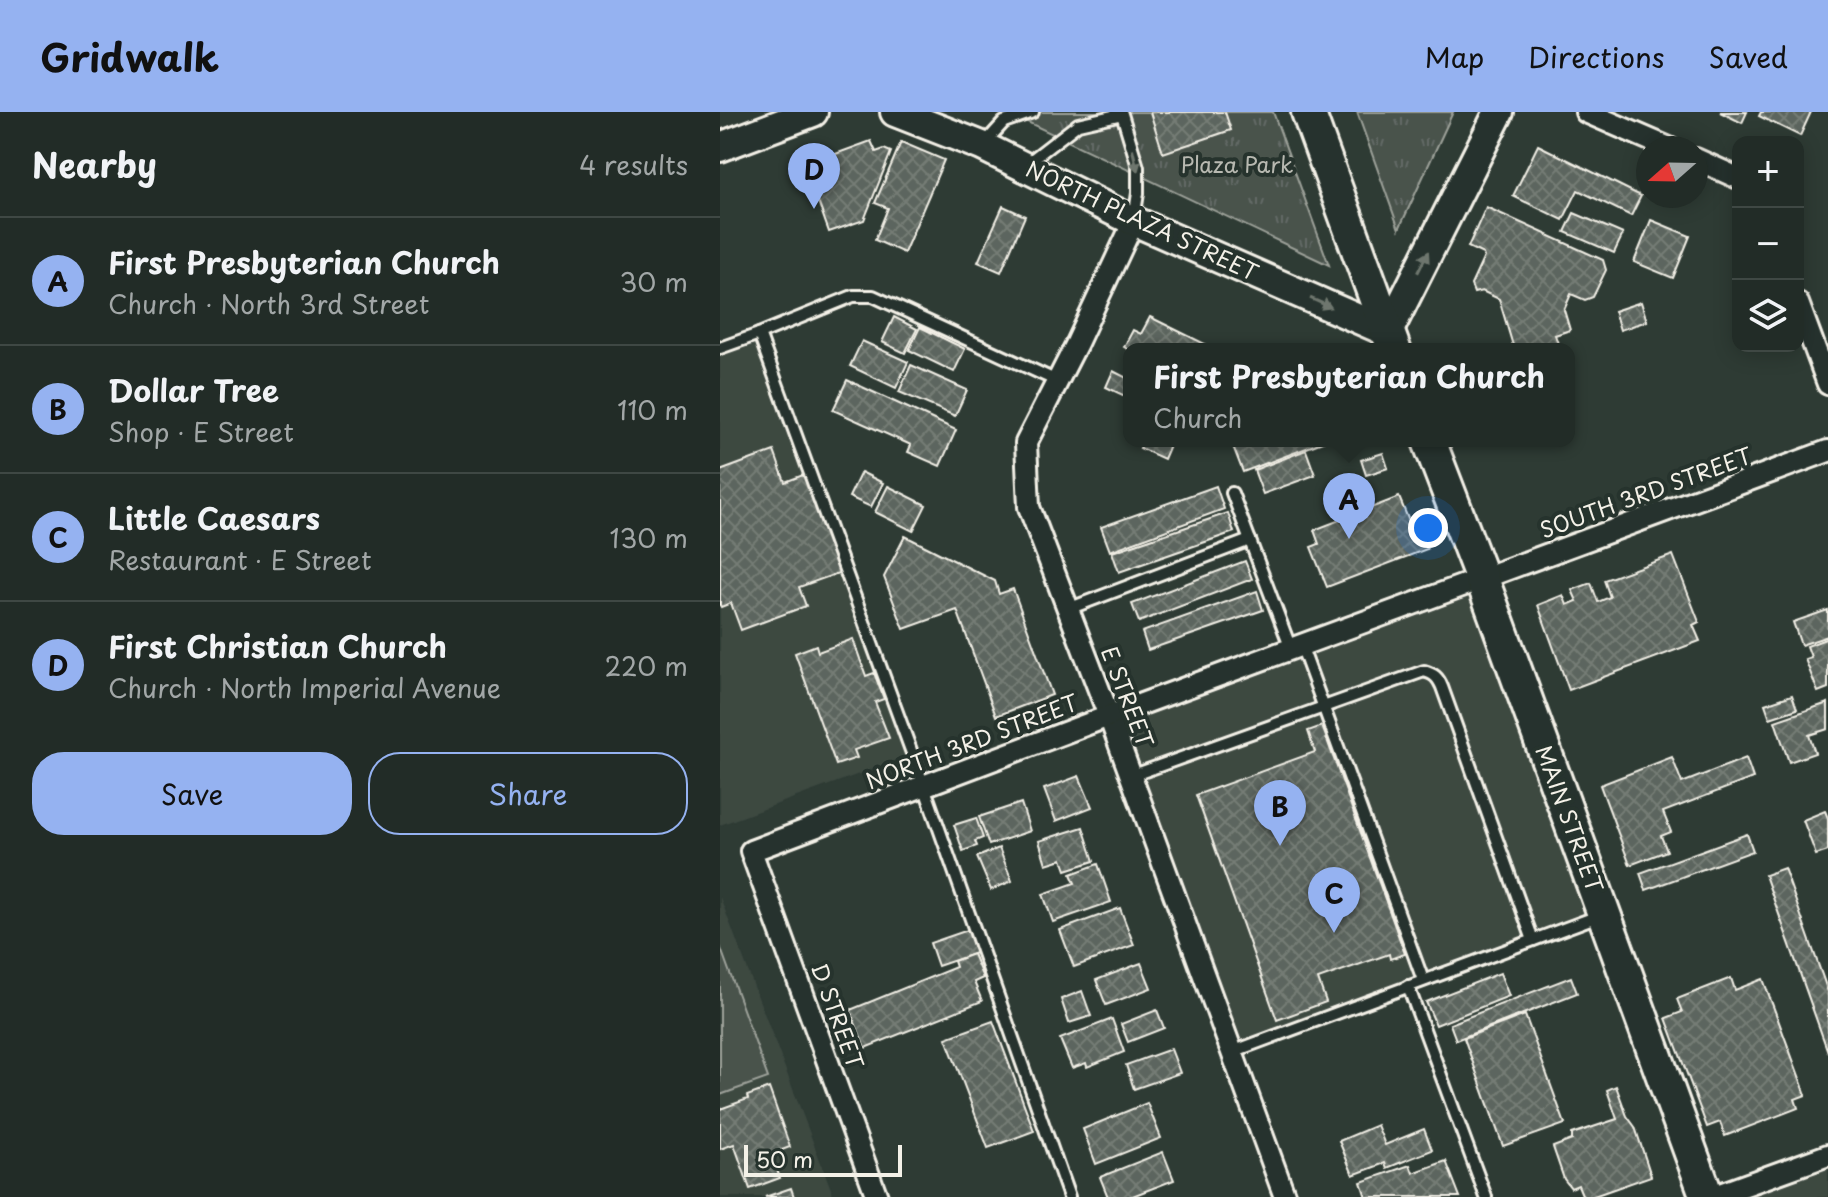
<!DOCTYPE html>
<html lang="en">
<head>
<meta charset="utf-8">
<style>
	:root { --surface:#222c27; --page:#2e3833; --text:#f1f3f6; --muted:#a2a7a7; --line:#3f4844; --accent:#95b2f1 }
	body { margin:0; font-family:"Playpen Sans",sans-serif; background:var(--page); color:var(--text) }
	.controls { position:absolute; right:24px; top:24px; display:grid; overflow:hidden; border-radius:16px; box-shadow:0 4px 20px #0003 }
	.controls button { width:72px; height:72px; display:grid; place-items:center; padding:0; border:0; border-bottom:2px solid var(--line); background:var(--surface); color:var(--text); font:40px sans-serif }
	.compass { position:absolute; left:916px; top:24px; width:72px; height:72px; border-radius:50%; background:var(--surface); box-shadow:0 4px 20px #0003; rotate:250deg }
	.scale { position:absolute; left:24px; bottom:20px; width:158px; box-sizing:border-box; padding-left:8px; border:4px solid #f4f1e8; border-top:0; font-size:22px; line-height:28px; white-space:nowrap; color:#f4f1e8; -webkit-text-stroke:6px #26332d; paint-order:stroke }
	.you { position:absolute; left:708px; top:416px; width:28px; height:28px; margin:-20px; border:6px solid #fff; border-radius:50%; background:#1a73e8; box-shadow:0 0 0 12px #1a73e833 }
	.badge { display:grid; place-items:center; width:52px; height:52px; border-radius:50%; background:var(--accent); color:#111; font-size:26px; font-weight:700 }
	.pin { position:absolute; translate:-50% -66px; filter:drop-shadow(0 2px 4px #0008) }
	.pin::after { content:''; position:absolute; top:42px; width:28px; height:24px; background:inherit; clip-path:polygon(0 0,100% 0,50% 100%) }
	.popup { position:absolute; left:403px; top:231px; width:452px; height:104px; box-sizing:border-box; display:grid; place-content:center; border-radius:16px; background:var(--surface); filter:drop-shadow(0 2px 6px #0005); font-size:26px; white-space:nowrap; color:var(--muted) }
	.popup b { font-size:30px; color:var(--text) }
	.popup::after { content:''; position:absolute; left:50%; top:100%; margin-left:-16px; border:16px solid transparent; border-top-color:var(--surface) }
	.list { margin:0; padding:0; list-style:none }
	h2 { display:flex; justify-content:space-between; align-items:center; height:104px; margin:0; padding:0 32px; font-size:34px }
	h2 small { font-size:26px; font-weight:400; color:var(--muted) }
	.list li { display:grid; grid-template-columns:52px 1fr auto; gap:24px; align-items:center; box-sizing:border-box; height:128px; padding:0 32px; border-top:2px solid var(--line) }
	.list b { display:block; font-size:30px; white-space:nowrap }
	.list p { margin:0; font-size:26px; white-space:nowrap; color:var(--muted) }
	.list em { font-size:26px; font-style:normal; color:var(--muted) }
	.actions { display:flex; gap:16px; padding:24px 32px }
	.actions a { flex:1; padding:18px 0; border:2px solid var(--accent); border-radius:32px; text-align:center; font-size:28px; color:var(--accent) }
	.actions .main { background:var(--accent); color:#111 }
	.icon { flex:none; width:44px; height:44px; fill:none; stroke:currentColor; stroke-width:2; stroke-linecap:round; stroke-linejoin:round }
	.map { position:relative; flex:none; width:1108px; height:1085px; overflow:hidden }
	header { display:flex; align-items:center; gap:48px; box-sizing:border-box; height:112px; padding:0 40px; background:var(--accent); color:#111 }
	header strong { font-size:38px }
	nav { display:flex; gap:44px; margin-inline-start:auto; font-size:28px }
	main { display:flex }
	aside { flex:1; background:var(--surface) }
	.map>svg:first-child { display:block }
	.built { fill:#3c4841 }
	.grass { fill:#48524c; stroke:#9ea29a; stroke-width:2 }
	.park { fill:url(#park-tufts); stroke:#9ea29a; stroke-width:2 }
	.building { fill:url(#building-cross-hatch); stroke:#f4f1e8; stroke-width:2 }
	.lines { fill:none; stroke-linecap:round; stroke-linejoin:round }
	.lane-casing { stroke:#f4f1e8; stroke-width:16 }
	.street-casing { stroke:#f4f1e8; stroke-width:26 }
	.secondary-casing { stroke:#f4f1e8; stroke-width:34 }
	.primary-casing { stroke:#f4f1e8; stroke-width:38 }
	.lane { stroke:#26332d; stroke-width:10 }
	.street { stroke:#26332d; stroke-width:20 }
	.secondary { stroke:#26332d; stroke-width:28 }
	.primary { stroke:#26332d; stroke-width:32 }
	.oneway { fill:#6e766e }
	.labels { text-anchor:middle; stroke-width:8; stroke-linejoin:round; paint-order:stroke }
	.park-label { font-size:22px; fill:#b8b9b1; stroke:#26332d }
	.street-label { font-size:22px; fill:#f4f1e8; stroke:#26332d }
</style>
</head>
<body>
<header>
<strong>Gridwalk</strong>
<nav><a>Map</a><a>Directions</a><a>Saved</a></nav>
</header>
<main>
<aside>
<h2>Nearby<small>4 results</small></h2>
<ul class="list">
<li><span class="badge">A</span><div><b>First Presbyterian Church</b><p>Church · North 3rd Street</p></div><em>30 m</em></li>
<li><span class="badge">B</span><div><b>Dollar Tree</b><p>Shop · E Street</p></div><em>110 m</em></li>
<li><span class="badge">C</span><div><b>Little Caesars</b><p>Restaurant · E Street</p></div><em>130 m</em></li>
<li><span class="badge">D</span><div><b>First Christian Church</b><p>Church · North Imperial Avenue</p></div><em>220 m</em></li>
</ul>
<div class="actions"><a class="main">Save</a><a>Share</a></div>
</aside>
<div class="map">
<svg width="1108" height="1085" viewBox="0 0 1108 1085">
	<defs>
		<pattern id="park-tufts" width="24" height="20" patternUnits="userSpaceOnUse" patternTransform="scale(2)"><rect width="24" height="20" fill="#48524c"/><path d="M3 7l-1-3M5 7V3M7 7l1-3M15 17l-1-3M17 17v-4M19 17l1-3" fill="none" stroke="#636b66"/></pattern>
		<pattern id="building-cross-hatch" width="8" height="8" patternUnits="userSpaceOnUse" patternTransform="scale(2)"><rect width="8" height="8" fill="#5c655e"/><path d="M0 0l8 8M0 8l8-8" fill="none" stroke="#747c75"/></pattern>
	</defs>
	<rect width="100%" height="100%" fill="#2e3b34"/>
	<filter id="ink" filterUnits="userSpaceOnUse"><feTurbulence type="fractalNoise" baseFrequency=".0125" numOctaves="2"/><feDisplacementMap in="SourceGraphic" scale="16" xChannelSelector="R" yChannelSelector="G"/><feConvolveMatrix kernelMatrix="1 2 1 2 8 2 1 2 1" color-interpolation-filters="sRGB"/></filter>
	<g filter="url(#ink)">
		<!-- built -->
		<g class="built">
			<polygon points="38,231 188,644 0,713 0,244"/>
			<polygon points="762,467 883,802 512,940 389,604"/>
			<polygon points="0,785 114,1085 0,1085"/>
			<polygon points="1108,1043 1108,1085 992,1085"/>
		</g>
		<!-- grass -->
		<polygon class="grass" points="0,834 48,966 0,983"/>
		<!-- park -->
		<g class="park">
			<polygon points="286,0 553,0 609,153"/>
			<polygon points="637,0 733,0 679,117"/>
		</g>
		<!-- building -->
		<g class="building">
			<polygon points="430,0 505,0 511,18 443,41"/>
			<polygon points="1000,0 1027,0 1022,11"/>
			<polygon points="1041,0 1091,0 1080,24 1039,4"/>
			<polygon points="151,29 156,40 164,37 171,40 144,108 109,120 85,53"/>
			<polygon points="181,30 224,48 184,141 155,128 168,96 155,91"/>
			<polygon points="818,33 921,84 911,104 858,78 843,108 793,84"/>
			<polygon points="283,94 305,104 281,160 258,150"/>
			<polygon points="766,95 883,148 886,158 873,185 865,188 851,182 844,198 850,218 835,223 840,237 813,237 812,233 794,237 779,187 762,179 754,181 751,173 764,145 763,142 748,135"/>
			<polygon points="854,101 903,122 894,141 845,120"/>
			<polygon points="931,108 970,124 953,166 914,150"/>
			<polygon points="921,190 927,209 900,218 894,199"/>
			<polygon points="174,205 197,217 185,241 162,230"/>
			<polygon points="430,205 493,236 492,237 409,238 404,235 413,218 421,222"/>
			<polygon points="200,215 245,237 234,260 189,238"/>
			<polygon points="142,229 188,250 176,276 130,254"/>
			<polygon points="191,253 247,278 235,304 179,280"/>
			<polygon points="393,259 409,267 409,286 386,275"/>
			<polygon points="127,268 236,318 220,354 188,340 191,333 113,298"/>
			<polygon points="424,329 442,329 450,333 444,347 420,336"/>
			<polygon points="511,329 605,329 523,360"/>
			<polygon points="586,338 595,363 543,382 534,358"/>
			<polygon points="54,339 65,370 91,360 127,458 79,475 86,494 21,518 11,491 1,495 0,493 0,359"/>
			<polygon points="663,341 668,356 646,363 641,348"/>
			<polygon points="141,360 163,371 151,395 129,385"/>
			<polygon points="168,374 206,393 193,419 155,400"/>
			<polygon points="496,374 504,397 390,439 381,415"/>
			<polygon points="679,385 691,414 698,412 707,437 607,475 591,435 599,432 594,418"/>
			<polygon points="508,401 514,420 399,460 392,440"/>
			<polygon points="185,424 275,469 279,482 293,477 332,583 276,604 237,498 184,517 164,465"/>
			<polygon points="953,443 979,510 973,513 980,529 849,578 818,493 843,483 847,493 857,489 852,478 871,471 878,490 890,485 884,468"/>
			<polygon points="525,449 532,467 419,510 412,492"/>
			<polygon points="537,479 543,498 428,538 422,520"/>
			<polygon points="1108,498 1108,524 1081,533 1073,510"/>
			<polygon points="1108,526 1108,576 1098,580 1085,547 1091,545 1087,534"/>
			<polygon points="133,527 146,564 154,561 164,587 155,590 169,626 134,638 137,646 116,653 75,541 96,533 98,540"/>
			<polygon points="1072,583 1077,597 1050,606 1045,592"/>
			<polygon points="1108,591 1108,617 1089,623 1095,641 1069,650 1055,609"/>
			<polygon points="602,614 685,842 670,847 669,842 598,867 606,890 557,908 476,683 595,640 588,619"/>
			<polygon points="952,645 962,671 1026,646 1033,666 943,700 951,720 941,724 947,739 910,753 880,673"/>
			<polygon points="359,664 372,695 336,709 324,677"/>
			<polygon points="301,691 310,719 269,733 259,705"/>
			<polygon points="1105,699 1108,706 1108,739 1096,743 1083,708"/>
			<polygon points="256,706 263,726 255,729 257,734 243,739 234,713"/>
			<polygon points="363,715 374,749 346,758 342,747 326,752 319,729"/>
			<polygon points="1027,722 1033,739 926,778 920,761"/>
			<polygon points="279,736 292,769 271,778 257,745"/>
			<polygon points="378,752 391,790 333,810 323,782 355,771 351,762"/>
			<polygon points="1064,756 1108,880 1108,940 1045,763"/>
			<polygon points="400,796 414,833 354,855 340,818"/>
			<polygon points="248,818 256,841 218,854 210,831"/>
			<polygon points="253,842 263,866 254,870 262,889 145,936 130,898 236,855 234,849"/>
			<polygon points="421,851 431,876 386,893 376,868"/>
			<polygon points="780,861 789,884 716,913 706,890"/>
			<polygon points="851,865 857,881 736,928 730,912"/>
			<polygon points="1011,866 1015,878 1043,867 1086,983 1075,987 1078,996 1005,1024 1000,1010 987,1015 946,906 962,900 957,887"/>
			<polygon points="362,879 371,904 349,911 341,887"/>
			<polygon points="437,898 444,916 408,930 401,912"/>
			<polygon points="805,903 845,1012 783,1034 744,926"/>
			<polygon points="392,907 404,940 367,955 366,951 352,956 340,927"/>
			<polygon points="273,909 314,1019 268,1036 226,926"/>
			<polygon points="451,937 460,961 414,977 406,953"/>
			<polygon points="896,974 907,1004 915,1015 931,1064 871,1085 863,1085 858,1073 851,1076 844,1067 833,1035 852,1028 852,1022 897,1007 887,978"/>
			<polygon points="49,976 70,1035 51,1042 60,1066 30,1077 14,1032 0,1037 0,997 28,987 27,984"/>
			<polygon points="427,991 441,1026 376,1052 363,1017"/>
			<polygon points="657,1013 665,1033 704,1017 712,1038 667,1056 665,1051 633,1063 619,1029"/>
			<polygon points="443,1040 454,1068 410,1085 388,1085 380,1065"/>
			<polygon points="726,1049 740,1085 646,1085 641,1070 690,1053 693,1061"/>
			<polygon points="71,1076 74,1085 45,1085"/>
		</g>
		<g class="lines">
			<defs>
				<g id="lane">
					<polyline points="264,32 284,10 313,0"/>
					<polyline points="305,53 358,12 402,2 418,55 418,81 414,107"/>
					<polyline points="39,222 133,184 153,184 337,269"/>
					<polyline points="0,236 39,222 204,674 349,1085"/>
					<polyline points="512,381 571,537"/>
					<polyline points="348,497 530,428"/>
					<polyline points="581,533 703,868"/>
					<path d="M411 664 704 559C714 562 718 565 722 575L813 828"/>
					<polyline points="688,874 766,1085"/>
					<polyline points="512,940 881,803"/>
				</g>
				<g id="street">
					<polyline points="866,0 949,36"/>
					<polyline points="976,47 1018,66"/>
					<polyline points="414,109 357,231 306,331 309,395 389,604 565,1085"/>
					<polyline points="1078,191 1108,272"/>
					<polyline points="157,1085 31,739 389,604 1108,339"/>
					<polyline points="992,1085 1108,1043"/>
				</g>
				<g id="secondary">
					<polyline points="175,0 262,34 414,109 668,220 779,0"/>
					<polyline points="0,35 93,0"/>
				</g>
				<g id="primary">
					<polyline points="588,0 674,237"/>
					<polyline points="709,329 762,467 987,1085"/>
				</g>
			</defs>
			<!-- lane casing -->
			<use href="#lane" class="lane-casing"/>
			<!-- street casing -->
			<use href="#street" class="street-casing"/>
			<!-- secondary casing -->
			<use href="#secondary" class="secondary-casing"/>
			<!-- primary casing -->
			<use href="#primary" class="primary-casing"/>
			<!-- lane -->
			<use href="#lane" class="lane"/>
			<!-- street -->
			<use href="#street" class="street"/>
			<!-- secondary -->
			<use href="#secondary" class="secondary"/>
			<!-- primary -->
			<use href="#primary" class="primary"/>
		</g>
		<!-- one-way arrows -->
		<defs><path id="oneway-solid" d="M-6-.8H1V-3.2L6.5 0L1 3.2V.8H-6Z" transform="scale(2)"/></defs>
		<g class="oneway">
			<use href="#oneway-solid" transform="translate(415 48) rotate(77)"/>
			<use href="#oneway-solid" transform="translate(703 150) rotate(-63)"/>
			<use href="#oneway-solid" transform="translate(601 191) rotate(24)"/>
		</g>
	</g>
	<g class="labels">
		<!-- park labels -->
		<g class="park-label">
			<text x="517" y="61">Plaza Park</text>
		</g>
		<!-- street labels -->
		<g class="street-label">
			<text transform="translate(422 109) rotate(25)" y="8">NORTH PLAZA STREET</text>
			<text transform="translate(926 381) rotate(-20)" y="8">SOUTH 3RD STREET</text>
			<text transform="translate(407 585) rotate(69)" y="8">E STREET</text>
			<text transform="translate(252 630) rotate(-21)" y="8">NORTH 3RD STREET</text>
			<text transform="translate(849 707) rotate(70)" y="8">MAIN STREET</text>
			<text transform="translate(117 904) rotate(70)" y="8">D STREET</text>
		</g>
	</g>
</svg>
<div class="controls">
<button>+</button>
<button>−</button>
<button><svg class="icon" aria-label="layers" viewBox="0 0 24 24"><path d="M12 4l9 5-9 5-9-5zM3 14l9 5 9-5"/></svg></button>
</div>
<svg class="compass" viewBox="-18 -18 36 36"><path d="M0-13l5 13h-10z" fill="#e53935"/><path d="M0 13l5-13h-10z" fill="#a2a7a7"/></svg>
<div class="scale">50 m</div>
<div class="you"></div>
<div class="pin badge" style="left:629px;top:427px">A</div>
<div class="popup"><b>First Presbyterian Church</b>Church</div>
<div class="pin badge" style="left:560px;top:734px">B</div>
<div class="pin badge" style="left:614px;top:821px">C</div>
<div class="pin badge" style="left:94px;top:97px">D</div>
</div>
</main>
</body>
</html>
